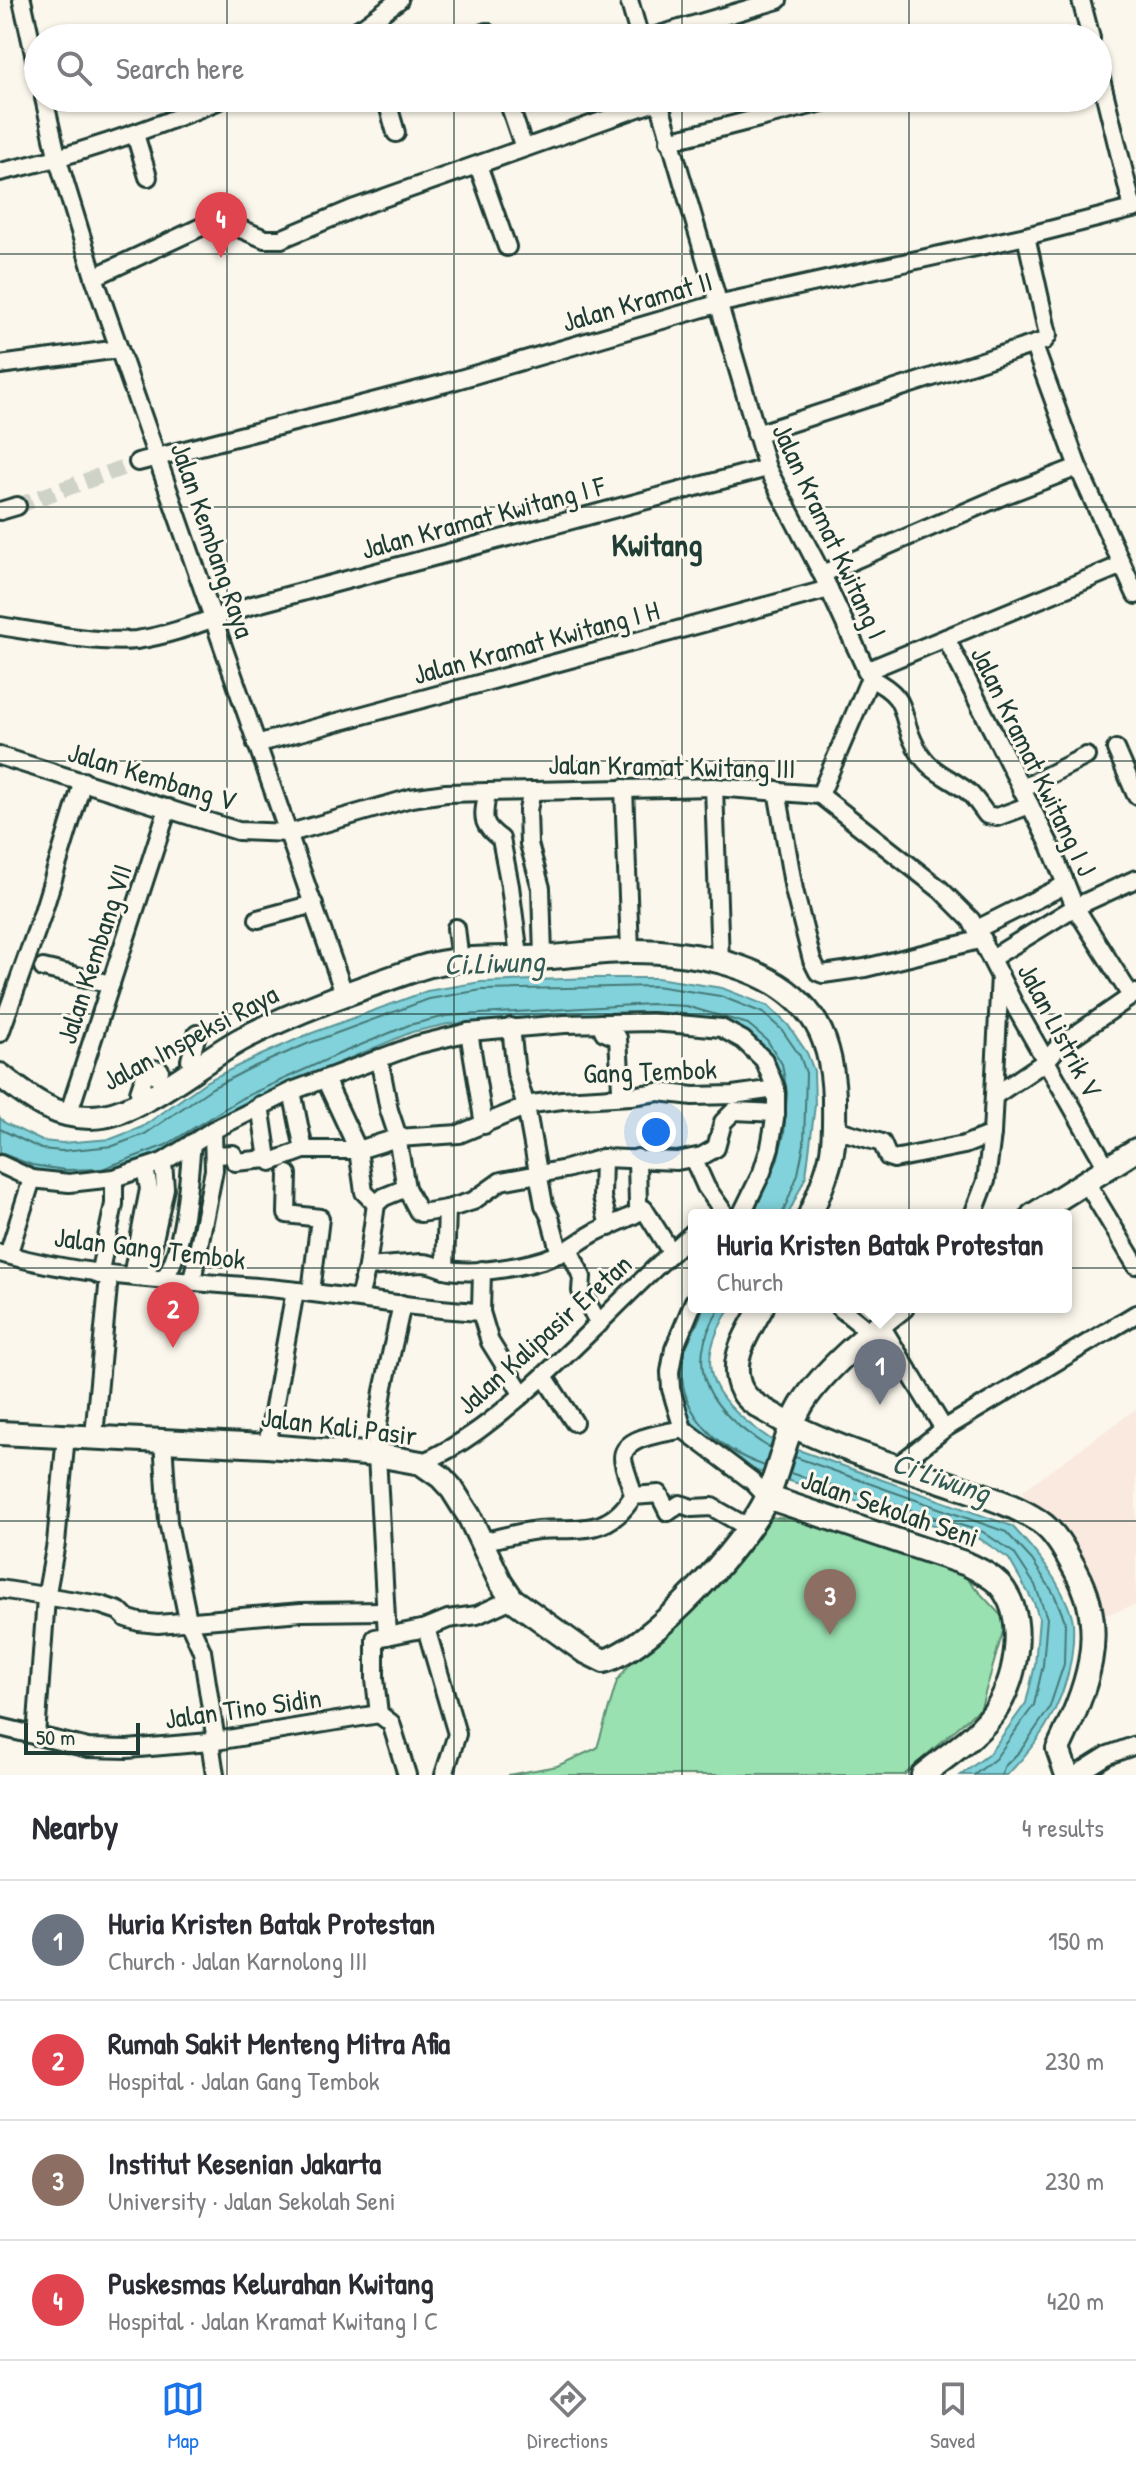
<!DOCTYPE html>
<html lang="en">
<head>
<meta charset="utf-8">
<style>
	:root { --surface:#fff; --page:#f2f2f3; --text:#2b2b33; --muted:#7c7c81; --line:#e1e1e2; --accent:#1a73e8 }
	body { margin:0; font-family:"Patrick Hand",sans-serif; background:var(--page); color:var(--text) }
	.scale { position:absolute; left:24px; bottom:20px; width:116px; box-sizing:border-box; padding-left:8px; border:4px solid #1f3d34; border-top:0; font-size:22px; line-height:28px; white-space:nowrap; color:#1f3d34; -webkit-text-stroke:6px #fbf7ec; paint-order:stroke }
	.you { position:absolute; left:656px; top:1132px; width:28px; height:28px; margin:-20px; border:6px solid #fff; border-radius:50%; background:#1a73e8; box-shadow:0 0 0 12px #1a73e833 }
	.badge { display:grid; place-items:center; width:52px; height:52px; border-radius:50%; background:var(--accent); color:#fff; font-size:26px; font-weight:700 }
	.pin { position:absolute; translate:-50% -66px; filter:drop-shadow(0 2px 4px #0008) }
	.pin::after { content:''; position:absolute; top:42px; width:28px; height:24px; background:inherit; clip-path:polygon(0 0,100% 0,50% 100%) }
	.popup { position:absolute; left:688px; top:1209px; width:384px; height:104px; box-sizing:border-box; display:grid; place-content:center; border-radius:8px; background:var(--surface); filter:drop-shadow(0 2px 6px #0005); font-size:26px; white-space:nowrap; color:var(--muted) }
	.popup b { font-size:30px; color:var(--text) }
	.popup::after { content:''; position:absolute; left:50%; top:100%; margin-left:-16px; border:16px solid transparent; border-top-color:var(--surface) }
	.list { margin:0; padding:0; list-style:none }
	h2 { display:flex; justify-content:space-between; align-items:center; height:104px; margin:0; padding:0 32px; font-size:34px }
	h2 small { font-size:26px; font-weight:400; color:var(--muted) }
	.list li { display:grid; grid-template-columns:52px 1fr auto; gap:24px; align-items:center; box-sizing:border-box; height:120px; padding:0 32px; border-top:2px solid var(--line) }
	.list b { display:block; font-size:30px; white-space:nowrap }
	.list p { margin:0; font-size:26px; white-space:nowrap; color:var(--muted) }
	.list em { font-size:26px; font-style:normal; color:var(--muted) }
	.icon { flex:none; width:44px; height:44px; fill:none; stroke:currentColor; stroke-width:2; stroke-linecap:round; stroke-linejoin:round }
	.map { position:relative; flex:none; width:1136px; height:1775px; overflow:hidden }
	.search { position:absolute; background:var(--surface); box-shadow:0 2px 6px #0004; left:24px; right:24px; top:24px; height:88px; display:flex; align-items:center; gap:20px; box-sizing:border-box; padding:0 28px; border-radius:44px; color:var(--muted); font-size:30px }
	.sheet { height:584px; background:var(--surface) }
	nav { display:flex; justify-content:space-around; align-items:center; box-sizing:border-box; height:112px; border-top:2px solid var(--line); background:var(--surface); font-size:22px; color:var(--muted) }
	nav a { display:grid; justify-items:center; gap:4px }
	nav .on { color:var(--accent) }
	.map>svg:first-child { display:block }
	.built { fill:#fae9df }
	.green { fill:#99e1b0; stroke:#5c8f72; stroke-width:2 }
	.water { fill:#81d2db; stroke:#5a9698; stroke-width:2 }
	.lines { fill:none; stroke-linecap:round; stroke-linejoin:round }
	.shore { stroke:#467977; stroke-width:2 }
	.street-tunnel { stroke:#cfd2c7; stroke-width:16; stroke-dasharray:16 8; stroke-linecap:butt }
	.street-casing { stroke:#1f3d34; stroke-width:22 }
	.secondary-casing { stroke:#1f3d34; stroke-width:28 }
	.street { stroke:#fbf7ec; stroke-width:16 }
	.secondary { stroke:#fbf7ec; stroke-width:22 }
	.grid { fill:none; stroke:#1f3d34; stroke-width:2; stroke-opacity:0.55 }
	.labels { text-anchor:middle; stroke-width:6; stroke-linejoin:round; paint-order:stroke }
	.street-label { font-size:28px; fill:#1f3d34; stroke:#fbf7ec }
	.water-label { font-size:30px; font-style:italic; fill:#335b55; stroke:#fbf7ec }
	.quarter-label { font-size:32px; font-weight:bold; fill:#1f3d34; stroke:#fbf7ec }
</style>
</head>
<body>
<div class="map">
<svg width="1136" height="1775" viewBox="0 0 1136 1775">
	<rect width="100%" height="100%" fill="#fbf7ec"/>
	<filter id="ink" filterUnits="userSpaceOnUse"><feTurbulence type="fractalNoise" baseFrequency=".0125" numOctaves="2"/><feDisplacementMap in="SourceGraphic" scale="16" xChannelSelector="R" yChannelSelector="G"/><feConvolveMatrix kernelMatrix="1 2 1 2 8 2 1 2 1" color-interpolation-filters="sRGB"/></filter>
	<g filter="url(#ink)">
		<!-- built -->
		<polygon class="built" points="1136,1409 1136,1605 1090,1620 1070,1595 1022,1491"/>
		<!-- green -->
		<polygon class="green" points="765,1517 831,1522 957,1568 1006,1621 981,1707 904,1775 508,1775 557,1766 597,1748 617,1681 642,1648"/>
		<!-- water -->
		<g class="water">
			<polygon points="592,978 657,978 722,988 768,1006 788,1025 807,1053 814,1071 815,1105 806,1176 788,1215 744,1215 759,1188 775,1067 761,1045 743,1031 685,1014 651,1012 448,1024 412,1032 343,1061 246,1105 171,1152 102,1177 30,1173 0,1160 0,1118 5,1123 42,1141 62,1143 111,1139 142,1127 207,1081 248,1061 304,1036 427,991 481,982"/>
			<path d="M696 1307H731C687 1372 718 1403 773 1441L1012 1526C1036 1552 1061 1581 1072 1617 1074 1624 1073 1633 1073 1641 1070 1694 1044 1738 1007 1775H961L989 1754 1026 1703 1035 1665 1039 1618 1034 1603 1009 1559 980 1539 757 1471C681 1434 654 1387 696 1307Z"/>
		</g>
		<g class="lines">
			<!-- shore -->
			<g class="shore">
				<polyline points="0,1129 41,1149 62,1151 113,1146 145,1134 212,1088 251,1068 307,1044 429,999 482,990 656,986 720,996 763,1013 782,1030 800,1056 806,1073 804,1144 798,1174 782,1215"/>
				<polyline points="0,1153 32,1165 65,1170 102,1169 166,1145 242,1098 339,1054 409,1025 446,1016 650,1004 686,1006 748,1024 767,1040 782,1064 787,1093 784,1134 777,1161 753,1215"/>
				<path d="M703 1307C700 1323 688 1337 684 1354 672 1408 717 1450 765 1466"/>
				<path d="M721 1307C678 1371 714 1414 770 1448"/>
				<polyline points="795,1457 1006,1532 1032,1560 1054,1594 1065,1621 1064,1664 1049,1709 1021,1750 1004,1767 1002,1775"/>
				<polyline points="790,1473 983,1532 1014,1553 1035,1585 1047,1618 1043,1665 1034,1705 995,1759 974,1775"/>
			</g>
			<!-- street-tunnel -->
			<polyline class="street-tunnel" points="17,506 138,462"/>
			<defs>
				<g id="street">
					<polyline points="22,0 38,72"/>
					<polyline points="629,0 640,38"/>
					<polyline points="1081,0 1091,38"/>
					<polyline points="486,32 488,38"/>
					<polyline points="343,38 364,26 399,0"/>
					<polyline points="649,38 778,0"/>
					<polyline points="1098,67 1133,209"/>
					<polyline points="44,98 58,160 94,277 345,996"/>
					<polyline points="386,98 396,133"/>
					<polyline points="507,98 524,148"/>
					<polyline points="658,98 767,468 822,574 870,678 820,795"/>
					<polyline points="135,134 148,177"/>
					<polyline points="669,141 838,98"/>
					<polyline points="478,165 507,247"/>
					<path d="M0 172C79 155 152 129 225 98"/>
					<polyline points="94,277 214,221 222,221 265,239 281,239 355,208 658,101"/>
					<polyline points="1034,346 1078,467 1136,595"/>
					<polyline points="0,365 119,349"/>
					<polyline points="756,434 1044,341 1048,335 1026,236"/>
					<polyline points="138,462 446,383 717,304 1026,236 1136,208"/>
					<polyline points="0,511 17,506"/>
					<polyline points="822,574 1005,495 1078,467"/>
					<path d="M0 626C38 632 99 644 136 640 174 635 212 618 249 606L767 468"/>
					<polyline points="946,638 1050,845 1075,907 1131,996"/>
					<polyline points="866,671 1122,565"/>
					<path d="M870 678C913 700 897 712 916 747 930 773 946 775 967 791 975 797 981 808 987 815L997 817 1030 805"/>
					<polyline points="256,744 829,589"/>
					<polyline points="1116,749 1136,795"/>
					<polyline points="0,756 238,831 290,833 411,798 446,793 714,787 820,795 941,890 971,920 1017,1010 1107,1168"/>
					<polyline points="714,787 720,962"/>
					<polyline points="624,788 630,951"/>
					<polyline points="1021,789 1086,756"/>
					<polyline points="777,790 794,890 812,960 818,972 823,974 865,968 983,939"/>
					<polyline points="532,791 528,810 529,844 541,888 543,957"/>
					<path d="M487 792C484 817 479 823 501 839L510 886 519 956"/>
					<polyline points="258,919 314,904"/>
					<polyline points="456,928 460,961"/>
					<polyline points="977,929 1065,885"/>
					<polyline points="992,958 1075,907 1136,879"/>
					<polyline points="43,968 111,984"/>
					<polyline points="600,1023 604,1032 618,1038 621,1089 631,1096"/>
					<polyline points="511,1027 516,1073 526,1106 544,1205 550,1217 560,1254"/>
					<polyline points="469,1032 484,1125"/>
					<polyline points="0,1033 42,915 83,781"/>
					<polyline points="379,1058 389,1110 396,1131 406,1188"/>
					<polyline points="195,1068 190,1060 197,1034"/>
					<polyline points="325,1079 358,1150 364,1192 376,1204 367,1267 359,1298"/>
					<polyline points="292,1091 304,1150"/>
					<polyline points="994,1096 1046,1061 1059,1046 1136,993"/>
					<polyline points="141,1101 139,1092 147,1068 160,1070 158,1077 167,1085"/>
					<polyline points="260,1105 268,1159"/>
					<polyline points="68,1115 168,808"/>
					<polyline points="835,1129 882,1143 888,1157 894,1159 964,1145 992,1134"/>
					<polyline points="216,1155 233,1154 235,1162 268,1159 271,1162 304,1150 358,1150 397,1138 459,1134 532,1104 562,1100 631,1096 659,1092 693,1096 733,1095 776,1089"/>
					<polyline points="603,1158 602,1197 609,1227"/>
					<polyline points="637,1158 638,1206 644,1209 671,1252"/>
					<polyline points="693,1158 706,1187 723,1211"/>
					<polyline points="0,1164 32,1179 69,1183 114,1178 163,1162 213,1130 292,1091 416,1045 469,1032 565,1024 651,1022 690,1025 721,1028 743,1040 764,1060 776,1089 776,1113 770,1147 762,1172 741,1215"/>
					<polyline points="288,1174 287,1214 320,1218 311,1292"/>
					<polyline points="1086,1182 1136,1265"/>
					<polyline points="376,1204 384,1197 406,1188 418,1211 421,1213 447,1209 473,1201 501,1181 566,1169 603,1158 677,1161 702,1156 716,1148 723,1122 734,1111 776,1113"/>
					<polyline points="973,1215 986,1181 992,1134 1000,975"/>
					<polyline points="569,1249 582,1277 581,1291 599,1324"/>
					<path d="M0 1253C91 1279 186 1280 279 1289 347 1296 413 1309 481 1312"/>
					<polyline points="8,1255 32,1179"/>
					<path d="M367 1267 422 1263C431 1263 437 1267 445 1269 473 1276 530 1266 556 1255 570 1250 581 1240 594 1233 611 1224 628 1220 644 1209"/>
					<polyline points="445,1269 447,1209"/>
					<polyline points="482,1270 481,1312 490,1342 523,1395"/>
					<polyline points="99,1275 114,1204 114,1178"/>
					<polyline points="132,1276 149,1189 145,1168"/>
					<polyline points="146,1277 165,1188 163,1162"/>
					<path d="M163 1280C185 1251 188 1181 192 1143"/>
					<polyline points="192,1281 214,1170 213,1130"/>
					<polyline points="694,1301 674,1349 670,1372 671,1389 683,1429 752,1481 767,1497"/>
					<polyline points="839,1307 871,1333"/>
					<polyline points="880,1324 944,1429"/>
					<polyline points="544,1376 574,1422"/>
					<polyline points="94,1436 109,1276"/>
					<polyline points="163,1440 168,1522 188,1620 202,1651 216,1741"/>
					<polyline points="267,1446 295,1291"/>
					<path d="M421 1463C462 1446 494 1419 528 1390 585 1340 636 1283 694 1232"/>
					<polyline points="897,1466 944,1429 1136,1314"/>
					<polyline points="633,1496 659,1494 668,1512 680,1504 692,1508 712,1507 749,1528"/>
					<path d="M481 1542C500 1538 519 1532 538 1530 579 1527 608 1537 633 1496 631 1484 627 1476 624 1464 616 1436 664 1434 683 1429"/>
					<polyline points="0,1589 101,1605 119,1611 126,1618 139,1622 158,1624 301,1612 385,1611"/>
					<polyline points="387,1636 426,1628"/>
					<polyline points="379,1714 375,1679 375,1638 387,1636 376,1438 383,1391 402,1304"/>
					<polyline points="0,1727 88,1748 127,1749 210,1742 379,1714 391,1723 407,1775"/>
					<polyline points="36,1736 46,1598 56,1543 66,1435"/>
					<polyline points="210,1742 215,1775"/>
					<polyline points="444,1775 457,1734 426,1628 448,1619 477,1615 512,1599"/>
					<polyline points="1076,1775 1108,1755 1136,1745"/>
				</g>
				<g id="secondary">
					<path d="M0 1075C31 1100 60 1122 103 1116 147 1109 200 1062 240 1040 297 1010 359 989 420 968 462 954 508 960 552 957 578 955 604 951 630 951 691 951 774 964 812 1017 828 1039 833 1071 834 1098 834 1116 835 1134 832 1152 828 1174 818 1195 810 1215"/>
					<polyline points="1033,1215 1136,1150"/>
					<path d="M762 1307C750 1329 732 1354 738 1380 742 1400 760 1407 775 1416 826 1446 900 1467 956 1486 985 1496 1015 1505 1040 1522 1056 1533 1066 1553 1076 1571 1110 1633 1086 1690 1058 1749L1067 1775"/>
					<path d="M0 1433 267 1446 377 1455 421 1463 441 1477 452 1489 469 1516 500 1581 512 1599 584 1651 604 1661C651 1648 746 1543 767 1498 780 1468 785 1434 801 1406 821 1372 871 1331 902 1307"/>
					<path d="M767 1497 967 1564C979 1570 990 1575 999 1584 1028 1616 1017 1675 997 1708 980 1735 947 1755 923 1775"/>
				</g>
			</defs>
			<!-- street casing -->
			<use href="#street" class="street-casing"/>
			<!-- secondary casing -->
			<use href="#secondary" class="secondary-casing"/>
			<!-- street -->
			<use href="#street" class="street"/>
			<!-- secondary -->
			<use href="#secondary" class="secondary"/>
		</g>
	</g>
	<!-- grid -->
	<path class="grid" d="M227 0V38M454 0V38M682 0V38M909 0V38M227 98V1775M454 98V1775M682 98V1775M909 98V1775M0 254H1136M0 507H1136M0 761H1136M0 1014H1136M0 1268H1136M0 1521H1136"/>
	<g class="labels">
		<!-- street labels -->
		<g class="street-label">
			<text transform="translate(637 301) rotate(-16)" y="10">Jalan Kramat II</text>
			<text transform="translate(483 517) rotate(-15)" y="10">Jalan Kramat Kwitang I F</text>
			<text transform="translate(830 531) rotate(65)" y="10">Jalan Kramat Kwitang I</text>
			<text transform="translate(213 540) rotate(71)" y="10">Jalan Kembang Raya</text>
			<text transform="translate(536 642) rotate(-15)" y="10">Jalan Kramat Kwitang I H</text>
			<text transform="translate(1034 761) rotate(64)" y="10">Jalan Kramat Kwitang I J</text>
			<text transform="translate(672 766) rotate(1)" y="10">Jalan Kramat Kwitang III</text>
			<text transform="translate(152 776) rotate(17)" y="10">Jalan Kembang V</text>
			<text transform="translate(94 954) rotate(-72)" y="10">Jalan Kembang VII</text>
			<text transform="translate(1060 1030) rotate(62)" y="10">Jalan Listrik V</text>
			<text transform="translate(190 1037) rotate(-28)" y="10">Jalan Inspeksi Raya</text>
			<text transform="translate(650 1071) rotate(-2)" y="10">Gang Tembok</text>
			<text transform="translate(150 1248) rotate(7)" y="10">Jalan Gang Tembok</text>
			<text transform="translate(544 1334) rotate(-42)" y="10">Jalan Kalipasir Eretan</text>
			<text transform="translate(339 1426) rotate(7)" y="10">Jalan Kali Pasir</text>
			<text transform="translate(890 1508) rotate(19)" y="10">Jalan Sekolah Seni</text>
			<text transform="translate(243 1708) rotate(-8)" y="10">Jalan Tino Sidin</text>
		</g>
		<!-- water labels -->
		<g class="water-label">
			<text transform="translate(494 963) rotate(-2)" y="10">Ci Liwung</text>
			<text transform="translate(941 1478) rotate(19)" y="10">Ci Liwung</text>
		</g>
		<!-- quarter labels -->
		<g class="quarter-label">
			<text x="657" y="556">Kwitang</text>
		</g>
	</g>
</svg>
<div class="scale">50 m</div>
<div class="you"></div>
<div class="pin badge" style="left:880px;top:1405px;background:#6b7280">1</div>
<div class="popup"><b>Huria Kristen Batak Protestan</b>Church</div>
<div class="pin badge" style="left:173px;top:1348px;background:#e0444e">2</div>
<div class="pin badge" style="left:830px;top:1635px;background:#8d6e63">3</div>
<div class="pin badge" style="left:221px;top:258px;background:#e0444e">4</div>
<div class="search"><svg class="icon" aria-label="search" viewBox="0 0 24 24"><circle cx="10" cy="10" r="6"/><path d="M15 15l6 6"/></svg>Search here</div>
</div>
<section class="sheet">
<h2>Nearby<small>4 results</small></h2>
<ul class="list">
<li><span class="badge" style="background:#6b7280">1</span><div><b>Huria Kristen Batak Protestan</b><p>Church · Jalan Karnolong III</p></div><em>150 m</em></li>
<li><span class="badge" style="background:#e0444e">2</span><div><b>Rumah Sakit Menteng Mitra Afia</b><p>Hospital · Jalan Gang Tembok</p></div><em>230 m</em></li>
<li><span class="badge" style="background:#8d6e63">3</span><div><b>Institut Kesenian Jakarta</b><p>University · Jalan Sekolah Seni</p></div><em>230 m</em></li>
<li><span class="badge" style="background:#e0444e">4</span><div><b>Puskesmas Kelurahan Kwitang</b><p>Hospital · Jalan Kramat Kwitang I C</p></div><em>420 m</em></li>
</ul>
</section>
<nav>
<a class="on"><svg class="icon" aria-label="map" viewBox="0 0 24 24"><path d="M3 6l6-2 6 2 6-2v14l-6 2-6-2-6 2zM9 4v14M15 6v14"/></svg>Map</a>
<a><svg class="icon" aria-label="directions" viewBox="0 0 24 24"><path d="M12 3l9 9-9 9-9-9zM9 14v-3h6M13 9l2 2-2 2"/></svg>Directions</a>
<a><svg class="icon" aria-label="saved" viewBox="0 0 24 24"><path d="M7 4h10v16l-5-4-5 4z"/></svg>Saved</a>
</nav>
</body>
</html>
